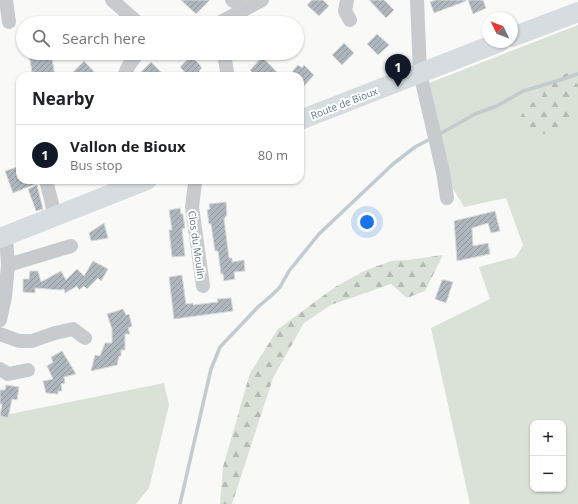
<!DOCTYPE html>
<html lang="en">
<head>
<meta charset="utf-8">
<style>
	:root { --surface:#fff; --page:#f6f6f6; --text:#202124; --muted:#757577; --line:#e0e0e0; --accent:#111827 }
	body { margin:0; font-family:"Open Sans",sans-serif; background:var(--page); color:var(--text) }
	.controls { position:absolute; right:12px; bottom:12px; display:grid; overflow:hidden; border-radius:8px; box-shadow:0 1px 3px #0004 }
	.controls button { width:36px; height:36px; display:grid; place-items:center; padding:0; border:0; border-bottom:1px solid var(--line); background:var(--surface); color:var(--text); font:20px sans-serif }
	.compass { position:absolute; left:482px; top:12px; width:36px; height:36px; border-radius:50%; background:var(--surface); box-shadow:0 1px 3px #0004; rotate:313deg }
	.you { position:absolute; left:367px; top:222px; width:14px; height:14px; margin:-10px; border:3px solid #fff; border-radius:50%; background:#1a73e8; box-shadow:0 0 0 6px #1a73e833 }
	.badge { display:grid; place-items:center; width:26px; height:26px; border-radius:50%; background:var(--accent); color:#fff; font-size:13px; font-weight:700 }
	.pin { position:absolute; translate:-50% -33px; filter:drop-shadow(0 1px 2px #0008) }
	.pin::after { content:''; position:absolute; top:21px; width:14px; height:12px; background:inherit; clip-path:polygon(0 0,100% 0,50% 100%) }
	.list { margin:0; padding:0; list-style:none }
	h2 { display:flex; justify-content:space-between; align-items:center; height:52px; margin:0; padding:0 16px; font-size:17px }
	h2 small { font-size:13px; font-weight:400; color:var(--muted) }
	.list li { display:grid; grid-template-columns:26px 1fr auto; gap:12px; align-items:center; box-sizing:border-box; height:60px; padding:0 16px; border-top:1px solid var(--line) }
	.list b { display:block; font-size:15px; white-space:nowrap }
	.list p { margin:0; font-size:13px; white-space:nowrap; color:var(--muted) }
	.list em { font-size:13px; font-style:normal; color:var(--muted) }
	.icon { flex:none; width:22px; height:22px; fill:none; stroke:currentColor; stroke-width:2; stroke-linecap:round; stroke-linejoin:round }
	.map { position:relative; flex:none; width:578px; height:504px; overflow:hidden }
	.search { position:absolute; background:var(--surface); box-shadow:0 1px 3px #0004; left:16px; top:16px; width:288px; height:44px; display:flex; align-items:center; gap:10px; box-sizing:border-box; padding:0 14px; border-radius:22px; color:var(--muted); font-size:15px }
	.panel { position:absolute; background:var(--surface); box-shadow:0 1px 3px #0004; left:16px; top:72px; width:288px; height:112px; border-radius:12px }
	.map>svg:first-child { display:block }
	.green { fill:#dae1d7; fill-rule:evenodd }
	.forest { fill:url(#forest-firs) }
	.lines { fill:none; stroke-linecap:round; stroke-linejoin:round }
	.stream { stroke:#c1cbd0; stroke-width:3.5 }
	.building { fill:url(#building-hatch); stroke:#dbdbd9 }
	.street { stroke:#c7cbce; stroke-width:14 }
	.secondary { stroke:#d6dce0; stroke-width:20 }
	.labels { text-anchor:middle; stroke-width:4; stroke-linejoin:round; paint-order:stroke }
	.street-label { font-size:10px; fill:#667889; stroke:#fff }
</style>
</head>
<body>
<div class="map">
<svg width="578" height="504" viewBox="0 0 578 504">
	<defs>
		<pattern id="forest-firs" width="22" height="20" patternUnits="userSpaceOnUse"><rect width="22" height="20" fill="#dae1d7"/><path d="M5 1l3.5 6h-7zM16 11l3.5 6h-7z" fill="#b5bbb4"/></pattern>
		<pattern id="building-hatch" width="6" height="6" patternUnits="userSpaceOnUse"><rect width="6" height="6" fill="#afb7be"/><path d="M-1 1l2-2M0 6l6-6M5 7l2-2" fill="none" stroke="#929aa0"/></pattern>
	</defs>
	<rect width="100%" height="100%" fill="#f9f9f7"/>
	<!-- green -->
	<g class="green">
		<path d="M578 25V504H470L431 328 490 299 479 267 516 257 523 245 506 198 464 207 452 187 429 83ZM533 423H563V489H533Z"/>
		<polygon points="164,383 169,405 149,488 136,504 0,504 0,416"/>
	</g>
	<!-- forest -->
	<g class="forest">
		<path d="M568 73 578 85 572 113 576 119C574 122 571 127 568 129 555 137 537 133 523 131L517 121 531 102 540 103 544 91 556 77Z"/>
		<polygon points="443,255 425,291 407,298 391,284 331,305 304,323 273,378 232,504 220,504 223,467 250,373 278,329 335,287 364,271 391,261 407,260"/>
	</g>
	<g class="lines">
		<!-- stream -->
		<g class="stream">
			<polyline points="438,135 475,114 497,106 523,91 557,81 578,74"/>
			<polyline points="180,504 211,369 220,347 259,306 272,295 280,287 289,271 319,234 393,164 415,147 432,138"/>
		</g>
	</g>
	<!-- building -->
	<g class="building">
		<polygon points="181,0 210,0 196,14"/>
		<polygon points="312,0 323,0 329,6 319,16 307,5"/>
		<polygon points="369,0 384,0 394,10 386,18"/>
		<polygon points="436,0 466,0 466,1 434,13 430,2"/>
		<polygon points="468,0 483,0 486,8 473,14"/>
		<polygon points="377,34 389,45 378,55 367,44"/>
		<polygon points="344,43 354,53 342,65 332,55"/>
		<polygon points="29,53 51,53 55,76 34,76 34,72 32,73"/>
		<polygon points="191,56 201,66 200,66 202,68 199,71 204,76 188,76 180,67"/>
		<polygon points="262,57 281,76 256,76 250,70"/>
		<polygon points="84,61 98,76 69,76"/>
		<polygon points="151,62 165,76 137,76"/>
		<polygon points="298,65 302,68 304,65 314,75 304,86 300,81 300,76 295,76 291,73"/>
		<polygon points="20,166 20,180 38,180 38,183 13,193 5,171"/>
		<polygon points="37,185 43,209 36,211 28,189"/>
		<polygon points="226,202 227,215 224,219 229,258 232,258 232,262 244,260 245,271 234,272 235,279 224,281 223,274 221,274 218,251 215,251 211,224 209,224 207,210 210,209 209,204"/>
		<polygon points="180,208 181,214 183,214 185,228 182,229 185,256 172,257 169,230 172,230 169,210"/>
		<polygon points="495,211 500,231 491,233 488,223 472,228 473,246 488,243 490,254 457,261 454,221"/>
		<polygon points="104,223 108,238 91,241 89,233"/>
		<polygon points="93,261 108,269 101,281 98,278 87,289 84,286 79,290 77,286 65,293 64,289 61,290 35,288 35,293 23,292 23,279 29,279 30,271 38,271 41,282 61,271 66,280 77,269 84,276"/>
		<polygon points="182,275 186,304 193,303 193,305 218,302 217,299 231,298 233,311 174,319 169,277"/>
		<polygon points="442,280 445,280 453,282 446,303 435,299"/>
		<polygon points="123,309 126,315 129,314 132,326 128,328 130,334 125,334 125,350 121,350 121,356 119,356 117,365 91,371 95,355 100,356 105,343 112,343 112,329 107,314"/>
		<polygon points="62,351 76,374 64,377 65,383 61,384 62,391 58,391 58,394 46,393 43,381 53,379 47,366 53,362 51,357"/>
		<polygon points="6,385 19,387 17,400 12,399 8,418 0,416 2,404 0,404 0,390 5,390"/>
	</g>
	<g class="lines">
		<!-- street -->
		<g class="street">
			<polyline points="6,0 9,22"/>
			<polyline points="112,0 138,23"/>
			<polyline points="232,0 245,8"/>
			<polyline points="347,0 345,11 350,20"/>
			<polyline points="417,0 420,73 443,172 447,198"/>
			<polyline points="219,23 262,0"/>
			<polyline points="224,53 227,72"/>
			<polyline points="124,76 129,65 138,53"/>
			<polyline points="46,180 55,216"/>
			<polyline points="194,180 195,182 192,207 203,286"/>
			<polyline points="6,236 8,265"/>
			<polyline points="0,320 5,297 8,265 71,246"/>
			<polyline points="0,334 19,341 32,341 55,333 73,329 85,338"/>
			<polyline points="0,369 8,374 28,370"/>
		</g>
		<!-- secondary -->
		<g class="secondary">
			<polyline points="512,37 578,12"/>
			<polyline points="300,120 500,42"/>
			<polyline points="0,238 147,180"/>
		</g>
	</g>
	<g class="labels">
		<!-- street labels -->
		<g class="street-label">
			<text transform="translate(344 103) rotate(-21)" y="4">Route de Bioux</text>
			<text transform="translate(197 245) rotate(82)" y="4">Clos du Moulin</text>
		</g>
	</g>
</svg>
<div class="controls">
<button>+</button>
<button>−</button>
</div>
<svg class="compass" viewBox="-18 -18 36 36"><path d="M0-13l5 13h-10z" fill="#e53935"/><path d="M0 13l5-13h-10z" fill="#757577"/></svg>
<div class="you"></div>
<div class="pin badge" style="left:398px;top:87px">1</div>
<div class="search"><svg class="icon" aria-label="search" viewBox="0 0 24 24"><circle cx="10" cy="10" r="6"/><path d="M15 15l6 6"/></svg>Search here</div>
<section class="panel">
<h2>Nearby<small></small></h2>
<ul class="list">
<li><span class="badge">1</span><div><b>Vallon de Bioux</b><p>Bus stop</p></div><em>80 m</em></li>
</ul>
</section>
</div>
</body>
</html>
